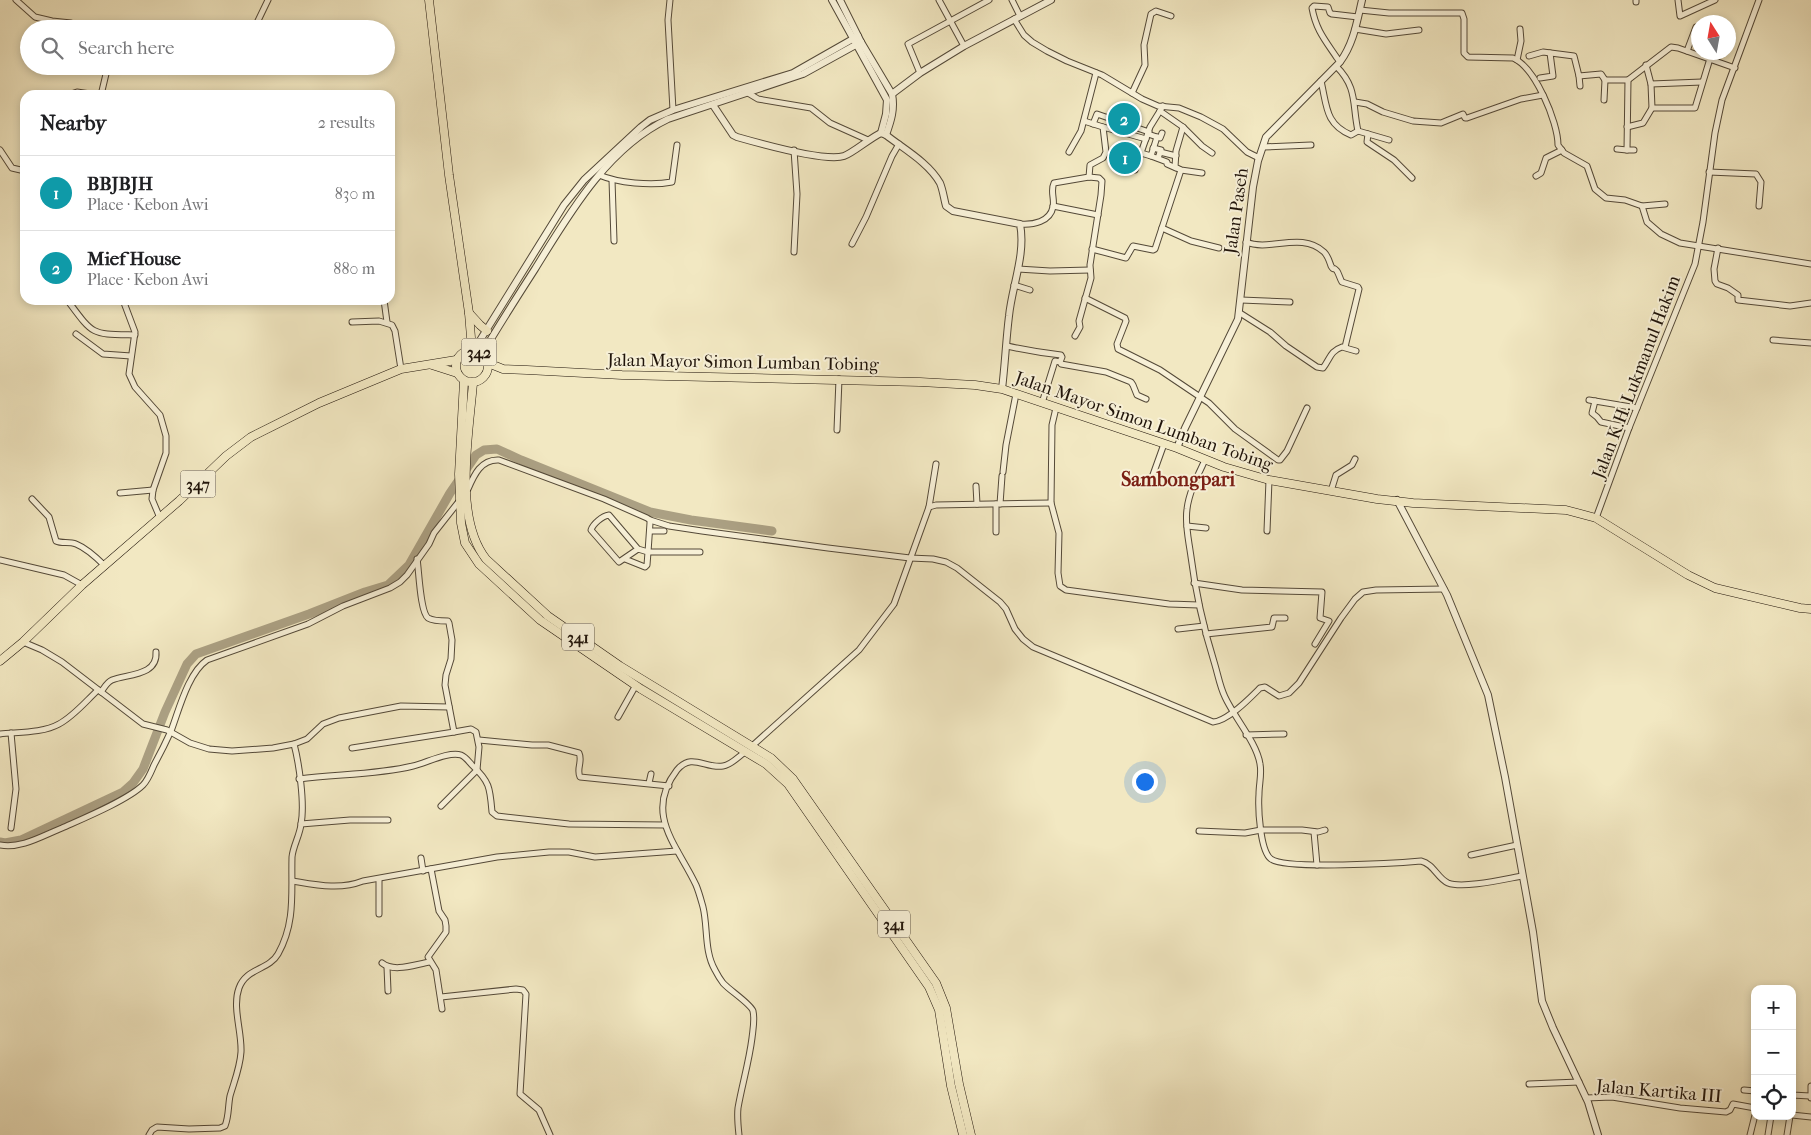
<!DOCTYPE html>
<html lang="en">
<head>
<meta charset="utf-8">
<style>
	:root { --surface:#fff; --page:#f6f6f6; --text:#202124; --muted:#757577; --line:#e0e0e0; --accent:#d93025 }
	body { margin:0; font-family:"IM FELL French Canon",serif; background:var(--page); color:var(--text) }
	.controls { position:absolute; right:15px; bottom:15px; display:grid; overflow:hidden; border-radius:10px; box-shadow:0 2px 8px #0003 }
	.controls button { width:45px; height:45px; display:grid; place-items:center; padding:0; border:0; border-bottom:1px solid var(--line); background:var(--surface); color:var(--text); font:25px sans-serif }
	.compass { position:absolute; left:1691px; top:15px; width:45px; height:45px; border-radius:50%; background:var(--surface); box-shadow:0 2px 8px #0003; rotate:349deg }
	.you { position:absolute; left:1144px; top:781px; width:18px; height:18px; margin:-12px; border:4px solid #fff; border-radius:50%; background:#1a73e8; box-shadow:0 0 0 8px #1a73e833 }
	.badge { display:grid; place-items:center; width:32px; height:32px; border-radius:50%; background:var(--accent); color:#fff; font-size:16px; font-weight:700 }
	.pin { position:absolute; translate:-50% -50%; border:2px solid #fff; box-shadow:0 1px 5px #0006 }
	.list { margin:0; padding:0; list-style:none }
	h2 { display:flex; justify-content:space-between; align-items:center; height:65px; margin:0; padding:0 20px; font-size:21px }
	h2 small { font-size:16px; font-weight:400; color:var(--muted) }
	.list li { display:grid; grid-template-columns:32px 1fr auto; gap:15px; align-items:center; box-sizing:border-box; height:75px; padding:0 20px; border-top:1px solid var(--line) }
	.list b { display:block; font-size:19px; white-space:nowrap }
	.list p { margin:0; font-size:16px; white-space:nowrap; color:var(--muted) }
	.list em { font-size:16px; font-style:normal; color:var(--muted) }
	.icon { flex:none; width:28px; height:28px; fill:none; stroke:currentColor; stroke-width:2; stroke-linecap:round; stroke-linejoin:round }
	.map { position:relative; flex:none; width:1811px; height:1135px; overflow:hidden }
	.search { position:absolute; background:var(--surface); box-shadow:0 2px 8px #0003; left:20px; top:20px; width:375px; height:55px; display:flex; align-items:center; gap:12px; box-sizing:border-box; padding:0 18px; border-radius:28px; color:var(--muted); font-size:19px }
	.panel { position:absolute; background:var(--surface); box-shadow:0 2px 8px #0003; left:20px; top:90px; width:375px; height:215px; border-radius:15px }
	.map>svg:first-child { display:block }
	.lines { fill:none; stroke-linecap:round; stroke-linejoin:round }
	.river { stroke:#aba083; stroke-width:9 }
	.minor-casing { stroke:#544938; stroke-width:7 }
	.tertiary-casing { stroke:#544938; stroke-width:8 }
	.primary-casing { stroke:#20140a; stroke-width:9 }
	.minor { stroke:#f7f0d7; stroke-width:5 }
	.tertiary { stroke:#f7f0d7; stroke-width:6 }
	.primary { stroke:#f2e8c2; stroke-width:8 }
	.labels { text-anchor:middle; stroke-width:4; stroke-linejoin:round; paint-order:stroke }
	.shield { fill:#f7f0d7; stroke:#605648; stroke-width:1 }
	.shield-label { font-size:16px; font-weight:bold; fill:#20140a }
	.street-label { font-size:18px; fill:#20140a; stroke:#f7f0d7 }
	.quarter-label { font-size:20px; font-weight:bold; fill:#7a1f14; stroke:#f7f0d7 }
</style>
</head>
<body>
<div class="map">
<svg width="1811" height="1135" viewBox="0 0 1811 1135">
	<rect width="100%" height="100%" fill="#f2e8c2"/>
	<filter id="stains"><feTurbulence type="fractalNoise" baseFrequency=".004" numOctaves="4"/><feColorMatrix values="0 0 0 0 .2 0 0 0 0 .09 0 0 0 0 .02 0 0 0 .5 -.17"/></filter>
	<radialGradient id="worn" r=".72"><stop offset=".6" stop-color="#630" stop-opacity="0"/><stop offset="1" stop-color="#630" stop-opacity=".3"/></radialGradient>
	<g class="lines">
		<!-- river -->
		<polyline class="river" points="0,842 5,843 21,840 123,792 133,783 143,769 165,712 187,664 196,654 309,614 365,592 388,585 409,565 450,493 476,455 484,450 497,449 521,460 650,512 691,520 772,531"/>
		<defs>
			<g id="minor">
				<polyline points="16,0 35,17 52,21 71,23 88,29"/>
				<polyline points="670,0 668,20 673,110"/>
				<polyline points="939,0 964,46"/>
				<polyline points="1012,0 1020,16"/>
				<polyline points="1678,0 1680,16 1715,0"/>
				<polyline points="1636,2 1636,0"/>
				<path d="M1360 10 1389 13H1462L1464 19V53L1468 57 1513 58C1535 67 1558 122 1558 145L1564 153 1587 166 1595 189 1606 198 1625 200 1642 206 1647 222 1661 234 1680 243 1811 264"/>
				<polyline points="1014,19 1024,35 1032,42 1047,51 1067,61 1102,75 1142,99 1158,106 1179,108 1201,117 1223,129 1247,152 1259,158"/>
				<polyline points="254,29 268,0"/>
				<polyline points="1355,29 1386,34 1419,30"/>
				<polyline points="1687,51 1696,27"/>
				<polyline points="1529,56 1543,52 1574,56 1579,76 1601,74 1605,80"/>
				<polyline points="1517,60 1521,41 1520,29"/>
				<path d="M1340 62 1337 58C1325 40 1316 30 1312 8L1314 6 1328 7 1330 13 1332 14 1358 17"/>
				<polyline points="1646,65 1651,84 1652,108 1695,108 1712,52"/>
				<path d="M1336 66C1358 88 1352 104 1358 131L1389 140"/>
				<polyline points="920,73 908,44 989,0"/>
				<polyline points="1579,76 1580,86"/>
				<polyline points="1540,78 1553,76 1550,53"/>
				<polyline points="1628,80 1627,150 1634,150"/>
				<path d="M1321 81C1327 106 1325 124 1351 135L1358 131"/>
				<polyline points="1651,84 1702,82"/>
				<polyline points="748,93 758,99 811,108 830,123 868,140"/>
				<polyline points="1132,93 1145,65 1144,45 1151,14 1156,11 1171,16"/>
				<polyline points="68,95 77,92 97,95"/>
				<polyline points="101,95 106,74 110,66"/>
				<polyline points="1604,100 1605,80 1628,80 1671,47 1678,48 1735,68"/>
				<polyline points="1355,102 1367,104 1383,112 1413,121 1441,123 1463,114 1465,118 1467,118 1521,99 1543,95"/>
				<polyline points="1160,111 1183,127 1202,146 1212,153"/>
				<polyline points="1084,121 1103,127 1106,152 1103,158 1090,165 1089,177"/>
				<polyline points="1093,124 1097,114 1149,132"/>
				<polyline points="1103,127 1146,139"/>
				<polyline points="1183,127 1176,151 1175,167 1181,170 1202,173"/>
				<polyline points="1627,127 1643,123 1652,108"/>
				<polyline points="1148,134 1160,138 1162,133"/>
				<polyline points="1368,134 1367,142 1394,160 1412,178"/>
				<polyline points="1263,147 1311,145"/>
				<polyline points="1153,148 1161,150 1158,158"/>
				<polyline points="1617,149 1627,150"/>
				<polyline points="0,150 12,168 25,171"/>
				<polyline points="794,150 797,194 794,252"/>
				<polyline points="1069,152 1081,131 1096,73"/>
				<polyline points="1160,152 1176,156"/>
				<polyline points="1141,153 1151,156 1157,137"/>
				<polyline points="1151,156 1167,162 1167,164 1176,168"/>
				<polyline points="1135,170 1150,127 1163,106"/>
				<polyline points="1709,172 1756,174 1761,182 1759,206"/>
				<path d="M599 175C618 183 651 186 672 182L677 145"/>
				<polyline points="1536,176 1541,173 1546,158 1562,150"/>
				<polyline points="612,180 614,241"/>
				<polyline points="1053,206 1098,215"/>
				<polyline points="1642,206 1665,204"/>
				<path d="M1020 224C1033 225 1050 222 1053 207 1055 199 1050 191 1054 183L1089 177 1099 178 1102 181 1101 195 1090 265 1091 278 1079 321 1080 327 1075 336"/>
				<polyline points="1162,228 1191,241 1219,248"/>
				<path d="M1246 242C1270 252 1301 231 1324 252 1328 256 1329 260 1331 266 1335 272 1332 265 1337 271 1339 274 1340 279 1342 282L1358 287 1359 289 1345 347"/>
				<polyline points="852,244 866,217 892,156 899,144"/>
				<polyline points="1718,248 1714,269 1715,281 1717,284 1728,288 1738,295 1738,300 1790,306 1811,303"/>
				<polyline points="1092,249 1126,258 1133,246 1153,250 1155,249 1181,170"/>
				<polyline points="1018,269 1050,271 1090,270"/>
				<polyline points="1014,285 1030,290"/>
				<polyline points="1085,298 1125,318 1126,321 1117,344 1118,349 1160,370 1209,403 1235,429 1278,460 1280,460 1287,451 1307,408"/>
				<polyline points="123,300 135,332 129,374 135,387 160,415 166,436 166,453 153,490 152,499 160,518"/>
				<polyline points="384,300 387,322"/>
				<polyline points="1241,300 1290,302"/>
				<path d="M68 301C94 336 91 334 135 335"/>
				<path d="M1240 313 1270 332 1286 346 1317 367 1323 368C1330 359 1330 351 1342 347L1356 351"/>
				<polyline points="352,322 379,321 392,325 395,331 401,369"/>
				<polyline points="76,334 103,354 131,356"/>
				<polyline points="1773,340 1811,343"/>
				<path d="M1007 346C1025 350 1042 353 1061 355L1062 357 1060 362"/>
				<polyline points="1589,400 1637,408"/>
				<polyline points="1595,401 1592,413 1597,417 1601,422 1629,428"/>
				<polyline points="1042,403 1055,361 1060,362 1061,364 1106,372 1131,382 1133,385 1137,395 1146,399"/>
				<polyline points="1056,408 1052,425 1051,503 1059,533 1058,573 1060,586 1066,590 1169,604 1199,605"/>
				<polyline points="837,430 839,379"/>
				<path d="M1205 460C1198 475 1189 492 1187 509 1185 523 1188 537 1190 550 1195 589 1203 627 1215 665 1218 675 1220 687 1225 697 1234 717 1257 743 1260 764 1262 774 1259 784 1259 794 1258 808 1260 851 1271 859 1286 870 1398 863 1421 861 1434 864 1437 878 1448 883 1463 889 1505 879 1522 876"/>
				<polyline points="1003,472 1006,445 1016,394"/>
				<polyline points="1150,483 1164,444"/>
				<polyline points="976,486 977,504"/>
				<path d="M468 489C474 475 481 459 499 460L604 499 647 518 650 520V523L648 552H700"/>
				<polyline points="1331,491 1336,475 1352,465 1355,459"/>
				<polyline points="120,493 153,490"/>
				<path d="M32 499 49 517 56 541C62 544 69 541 76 544 86 548 97 558 105 566"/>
				<polyline points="996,504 996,532"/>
				<polyline points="1000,504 1002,476"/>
				<polyline points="929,507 936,464"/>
				<polyline points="1596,518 1629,428 1695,264 1703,222 1715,133 1722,100 1759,0"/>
				<path d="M650 520 669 526 702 531 828 548 910 558 933 559 946 562 957 568 1000 602 1006 609 1015 629 1023 639 1033 647 1213 722C1228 721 1250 698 1260 688L1265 687 1279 696 1289 693 1299 683 1341 618 1355 599 1363 592 1376 590 1444 589"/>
				<polyline points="1187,526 1206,528"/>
				<polyline points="650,531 664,531"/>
				<polyline points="1267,531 1269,480"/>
				<path d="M625 559 645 567 647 565 648 552 638 549 619 562 591 530C593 524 602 516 609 515L638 549"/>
				<polyline points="0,560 64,575 82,585"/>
				<polyline points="1194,583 1242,590 1322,592 1320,618 1329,621 1315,644"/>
				<polyline points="1178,629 1204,626"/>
				<polyline points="1206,634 1272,627 1274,618 1285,618"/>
				<path d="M23 642 42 650 62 662 143 724 167 730 190 743 209 749 232 751 273 748 294 744C299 763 305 804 301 824 300 835 293 846 292 857 291 891 296 922 278 954 269 970 246 968 239 988 232 1007 242 1032 241 1052 240 1068 234 1082 230 1096 228 1106 229 1116 225 1126L220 1128 189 1129 157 1127 152 1130 149 1135"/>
				<path d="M101 692C104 688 107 682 112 680 127 674 158 676 156 652"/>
				<polyline points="618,717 636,685"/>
				<path d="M0 734C18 732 43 733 59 724 74 716 86 701 98 690"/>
				<polyline points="1246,735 1284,734"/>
				<path d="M479 740 532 745H548L579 753C583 761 576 769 580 777L669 786"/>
				<polyline points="294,744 307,739 323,724 339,718 401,706 449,707"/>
				<polyline points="751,747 859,650 894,604 929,507 936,505 1051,503"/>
				<path d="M352 748 454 732 445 685 446 675 451 659 452 640 449 623 448 621C442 621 433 621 428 618 420 612 419 570 417 559"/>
				<path d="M299 779C337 774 376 775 413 766 426 763 449 751 461 755 466 757 469 762 472 765 490 782 490 788 492 812L497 816 569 824 665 825"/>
				<polyline points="649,783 651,774"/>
				<polyline points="441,806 477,770 479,747 476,732 471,729 454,732"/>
				<polyline points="301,824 350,820 388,820"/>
				<polyline points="11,828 16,789 11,733"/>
				<polyline points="1199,831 1245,833 1261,830 1302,830 1318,832 1325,830"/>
				<polyline points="1314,832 1317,865"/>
				<path d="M0 845C21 849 42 836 62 828 82 819 128 800 143 785 148 780 151 772 154 765 160 754 166 742 171 731 179 710 188 673 207 660L308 624 343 606 390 588 400 582 407 575 429 544 434 533 460 500"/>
				<polyline points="1471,855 1517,845"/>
				<polyline points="421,858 423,871"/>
				<polyline points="431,869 439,911 445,920 446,926 446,932 428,957 436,970 442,1009"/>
				<path d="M293 881C317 885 340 890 363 881L497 857 549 852H569L595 857 677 851"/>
				<polyline points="379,914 379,879"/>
				<path d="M382 963C394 973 416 964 430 962"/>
				<polyline points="387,967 388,991"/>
				<polyline points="441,997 516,989 523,990 526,994 520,1094 539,1110 550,1135"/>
				<polyline points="1529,1084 1579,1082"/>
				<polyline points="1811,1086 1811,1098"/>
				<polyline points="1744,1090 1755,1091"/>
				<polyline points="1792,1095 1810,1096"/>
				<polyline points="1586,1098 1612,1097 1680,1108 1726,1112 1730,1110 1733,1104 1755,1108"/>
				<polyline points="1792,1115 1811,1117"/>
				<path d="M739 1135C738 1126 737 1117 738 1108 742 1085 749 1062 752 1038 753 1029 755 1020 753 1011 751 1004 729 990 723 983 720 979 717 974 715 970 704 951 708 927 703 907 701 900 699 892 696 885 678 846 643 814 677 770 692 752 705 769 723 766 731 765 738 757 745 752"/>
				<polyline points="1750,1135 1755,1115"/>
				<polyline points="1768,1135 1771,1116"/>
				<polyline points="1787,1135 1790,1116"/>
			</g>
			<g id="tertiary">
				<polyline points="832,0 887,100 886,114 881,133"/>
				<path d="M840 0 861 42 892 94C895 109 891 121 886 135"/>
				<polyline points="892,94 920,73 964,46 1051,0"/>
				<path d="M713 105 733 135 737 137C758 143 826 162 844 156 853 153 870 138 881 133L886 135C904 149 929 163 940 183 943 190 944 199 946 206L953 211 1020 224C1026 254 1012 286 1009 316 1006 340 1005 365 1002 389"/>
				<polyline points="474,350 564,205 584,180 641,127 650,120 673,110 793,73 858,36"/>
				<path d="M482 354C499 325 517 297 535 269 569 214 607 148 668 119L803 74 861 42"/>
				<path d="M1177 448 1185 428 1238 319 1253 187 1258 161 1266 137 1340 62C1354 43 1357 21 1362 0"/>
				<polyline points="1397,500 1447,595 1488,695 1505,777 1533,932 1542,1001 1553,1028 1588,1102 1598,1135"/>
			</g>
			<g id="primary">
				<polyline points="429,0 449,175 469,313 472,350"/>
				<polyline points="469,313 480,325 487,331"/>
				<circle cx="472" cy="366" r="16"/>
				<polyline points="488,363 503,369 527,370 622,375 920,382 975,385 1002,389 1177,448 1224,467 1269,480 1377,499 1413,503 1566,510 1596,518 1688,575 1715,588 1800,608 1811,609"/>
				<polyline points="432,365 457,373"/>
				<polyline points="464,381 459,474 461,523 465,543 479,564 540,620 641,689 766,764 788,784 929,987 939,1010 951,1086 963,1135"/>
				<path d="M473 383C469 433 453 517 486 559L548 616 620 666 771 758 793 779 936 983 946 1008 959 1084 971 1135"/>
				<polyline points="0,661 23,642 82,585 179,501 226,456 251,437 319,403 401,369 456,360"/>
			</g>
		</defs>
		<!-- minor casing -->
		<use href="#minor" class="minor-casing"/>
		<!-- tertiary casing -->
		<use href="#tertiary" class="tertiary-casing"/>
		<!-- primary casing -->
		<use href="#primary" class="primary-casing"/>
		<!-- minor -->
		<use href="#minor" class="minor"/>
		<!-- tertiary -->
		<use href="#tertiary" class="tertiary"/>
		<!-- primary -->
		<use href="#primary" class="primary"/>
	</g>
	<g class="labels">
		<!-- shield labels -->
		<g class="shield">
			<rect x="461.5" y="338.5" width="35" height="27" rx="4"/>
			<rect x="180.5" y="470.5" width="35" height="27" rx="4"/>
			<rect x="562" y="623.5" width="32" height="27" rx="4"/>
			<rect x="878" y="910.5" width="32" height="27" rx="4"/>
		</g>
		<g class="shield-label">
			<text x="479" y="358">342</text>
			<text x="198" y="490">347</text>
			<text x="578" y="643">341</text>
			<text x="894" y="930">341</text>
		</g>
		<!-- street labels -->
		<g class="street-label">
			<text transform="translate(1236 211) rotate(-82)" y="6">Jalan Paseh</text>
			<text transform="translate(743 362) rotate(1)" y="6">Jalan Mayor Simon Lumban Tobing</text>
			<text transform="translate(1636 377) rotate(-69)" y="6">Jalan K.H. Lukmanul Hakim</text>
			<text transform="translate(1144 421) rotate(19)" y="6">Jalan Mayor Simon Lumban Tobing</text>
			<text transform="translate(1659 1091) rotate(5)" y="6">Jalan Kartika III</text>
		</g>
		<!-- quarter labels -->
		<g class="quarter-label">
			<text x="1178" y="486">Sambongpari</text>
		</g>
	</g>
	<rect width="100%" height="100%" filter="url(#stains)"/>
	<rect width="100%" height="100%" fill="url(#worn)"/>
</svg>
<div class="controls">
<button>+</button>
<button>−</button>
<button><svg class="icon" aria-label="locate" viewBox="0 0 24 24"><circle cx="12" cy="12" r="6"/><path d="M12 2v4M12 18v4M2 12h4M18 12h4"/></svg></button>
</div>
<svg class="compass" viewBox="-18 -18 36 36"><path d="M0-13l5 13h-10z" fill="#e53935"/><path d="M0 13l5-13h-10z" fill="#757577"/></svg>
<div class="you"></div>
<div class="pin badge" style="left:1125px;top:158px;background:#0f9aa8">1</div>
<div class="pin badge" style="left:1124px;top:119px;background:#0f9aa8">2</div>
<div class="search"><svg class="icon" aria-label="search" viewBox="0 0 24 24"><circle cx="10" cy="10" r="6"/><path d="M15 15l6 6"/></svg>Search here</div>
<section class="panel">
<h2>Nearby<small>2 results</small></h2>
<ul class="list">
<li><span class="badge" style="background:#0f9aa8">1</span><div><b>BBJBJH</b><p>Place · Kebon Awi</p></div><em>830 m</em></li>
<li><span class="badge" style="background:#0f9aa8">2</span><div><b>Mief House</b><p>Place · Kebon Awi</p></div><em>880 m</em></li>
</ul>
</section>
</div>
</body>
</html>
